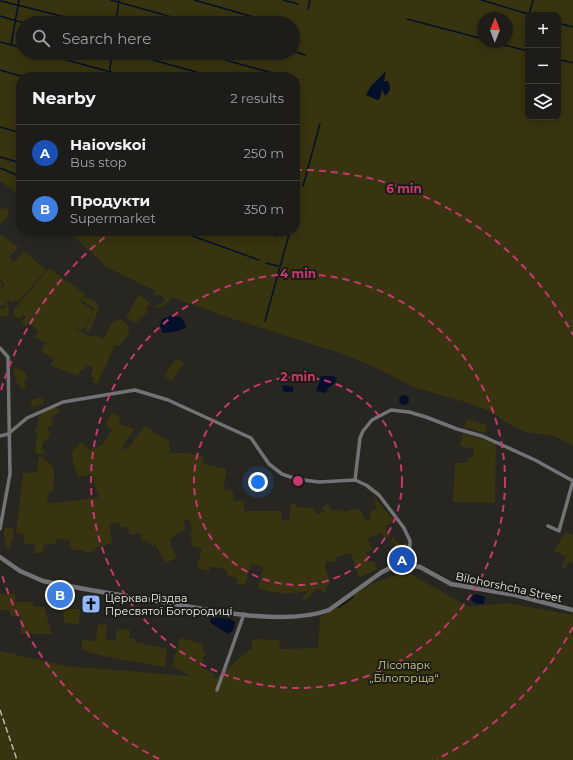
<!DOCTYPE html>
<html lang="en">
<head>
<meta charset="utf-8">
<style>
	:root { --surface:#1d1c19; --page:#2a2926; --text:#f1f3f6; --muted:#a0a1a2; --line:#3b3a38; --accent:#b45309 }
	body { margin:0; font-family:Montserrat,sans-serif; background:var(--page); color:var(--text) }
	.controls { position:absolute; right:12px; top:12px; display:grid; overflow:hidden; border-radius:8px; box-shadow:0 2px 10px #0003 }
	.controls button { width:36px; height:36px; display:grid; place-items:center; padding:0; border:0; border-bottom:1px solid var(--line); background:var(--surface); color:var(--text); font:20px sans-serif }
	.compass { position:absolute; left:477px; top:12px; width:36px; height:36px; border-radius:50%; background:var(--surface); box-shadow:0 2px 10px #0003; rotate:1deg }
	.you { position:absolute; left:258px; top:482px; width:14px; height:14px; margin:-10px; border:3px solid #fff; border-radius:50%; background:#1a73e8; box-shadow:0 0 0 6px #1a73e833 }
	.badge { display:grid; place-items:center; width:26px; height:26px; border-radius:50%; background:var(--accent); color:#fff; font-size:13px; font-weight:700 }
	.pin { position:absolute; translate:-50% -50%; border:2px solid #fff; box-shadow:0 1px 4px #0006 }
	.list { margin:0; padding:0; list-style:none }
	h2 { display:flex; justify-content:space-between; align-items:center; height:52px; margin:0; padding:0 16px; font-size:17px }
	h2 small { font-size:13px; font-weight:400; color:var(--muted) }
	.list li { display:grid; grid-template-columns:26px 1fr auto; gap:12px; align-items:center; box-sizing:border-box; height:56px; padding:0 16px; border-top:1px solid var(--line) }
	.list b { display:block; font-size:15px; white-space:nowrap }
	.list p { margin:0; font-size:13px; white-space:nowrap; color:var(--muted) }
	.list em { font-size:13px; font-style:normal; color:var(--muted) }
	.icon { flex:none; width:22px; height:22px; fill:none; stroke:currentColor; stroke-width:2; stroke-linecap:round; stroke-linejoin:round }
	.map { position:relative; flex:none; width:573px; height:760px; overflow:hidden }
	.search { position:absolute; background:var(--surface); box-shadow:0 2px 10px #0003; left:16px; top:16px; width:284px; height:44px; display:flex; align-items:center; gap:10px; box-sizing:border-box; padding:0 14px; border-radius:22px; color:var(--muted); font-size:15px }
	.panel { position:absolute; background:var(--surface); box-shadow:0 2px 10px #0003; left:16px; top:72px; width:284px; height:164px; border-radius:16px }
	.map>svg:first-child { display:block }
	.green { fill:#383410; fill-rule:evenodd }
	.water { fill:#04102b }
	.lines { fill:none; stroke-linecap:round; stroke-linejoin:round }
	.stream { stroke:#04102b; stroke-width:1.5 }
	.minor { stroke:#727376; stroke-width:3.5 }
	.tertiary { stroke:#727376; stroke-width:4.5 }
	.rail { stroke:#b8b8b4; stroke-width:1.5; stroke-dasharray:6 3; stroke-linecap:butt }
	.ring { fill:none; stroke:#c83870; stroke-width:2; stroke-dasharray:7 5 }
	.labels { text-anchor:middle; stroke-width:4; stroke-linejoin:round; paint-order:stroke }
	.street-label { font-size:11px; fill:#edede9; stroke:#1d1d18 }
	.poi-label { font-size:11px; fill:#edede9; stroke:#1d1d18; text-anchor:start }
	.park-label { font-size:11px; fill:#d3cd89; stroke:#1d1d18 }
	.centre { fill:#c83870; stroke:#1d1d18; stroke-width:2 }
	.ring-label { font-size:12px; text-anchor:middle; font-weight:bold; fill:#c83870; stroke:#1d1d18; stroke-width:4; stroke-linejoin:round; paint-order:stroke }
</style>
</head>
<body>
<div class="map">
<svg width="573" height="760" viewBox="0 0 573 760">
	<rect width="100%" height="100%" fill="#272621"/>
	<!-- green -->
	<g class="green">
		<path d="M0 0H573V446L554 436 525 432 505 422 490 411 462 401 413 387 377 368 340 353 236 320 171 297V299L162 307H154L164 302 165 299 162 296 153 294 154 292 156 291 108 268 68 231H295V77H21V196L0 181ZM528 15H558V117H528ZM483 18H507V42H483ZM23 23H293V53H23Z"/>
		<polygon points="0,208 9,209 8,217 0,224"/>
		<polygon points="0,234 18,247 9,257 14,262 24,251 46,270 18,302 15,300 12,303 9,300 2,307 0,305 0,283 2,283 0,290 5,285 0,280"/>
		<path d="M49 268 85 294 80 301 94 312 83 330 75 328 90 337 98 335 103 340 111 324 119 319C135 325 130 338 118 346L115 345 97 384 93 382 94 378 91 376 93 368 87 365 83 370H81L78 376 50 365 54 359 41 351 45 343 35 337 39 332 29 323 26 327 21 323 26 317 23 315 19 319 12 312Z"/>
		<polygon points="139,294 150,303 145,309 147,312 136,323 126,317"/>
		<polygon points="84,297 95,301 99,309 89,332 86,331 86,328 95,309 81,300"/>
		<polygon points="7,303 9,307 8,317 0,316 0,309 5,308"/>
		<polygon points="176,359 184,363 172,381 164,376"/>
		<polygon points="15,368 25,372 27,379 24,382 26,387 25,389 22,389 17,383 13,369"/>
		<polygon points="42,397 44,403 33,407 30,401"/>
		<polygon points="55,407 61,411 50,418 54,425 48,427 50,436 42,443 42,450 46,452 43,454 37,454 35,451 37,436 34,429 38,428 39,416 46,410"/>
		<path d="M112 413 120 417 119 424 135 429 122 447 126 450 145 426 169 442 170 453H188L203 457 204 464 226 469 224 489 233 491 234 501H244V511H281V520L289 521 291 504 296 503V507L314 508 317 514 324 512 322 507 328 504 332 511 342 509 345 512 359 508 366 521 371 519 369 512 377 509 374 500 375 498 394 520 385 527 390 536 384 538 381 533 368 538 372 550 366 552 369 562 374 561 377 569 359 578 351 553 335 557 337 562 326 561 325 567 330 582 326 588 327 594 319 589H316L310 597 303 601V596L309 591V587L308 591C291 595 273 594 258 588L263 568 252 563 245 585 237 584V578L227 575V570L211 566 209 571 197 568 202 548 193 547 190 533 192 531 190 519 184 520 185 530 169 539 176 558 166 563 155 544 151 546 147 540 143 542 140 533 130 535 128 527 120 528 119 523 109 524 112 543 95 548V551L83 553V550H71L69 540 56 539V544L44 545 43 553H35V545L24 544V534L16 533 23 473 37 472 39 456C59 466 54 472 53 491H49L47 503 66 502 99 497 91 474 78 477 73 463 72 452 81 442 89 450 101 446 112 430 105 423Z"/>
		<polygon points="467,419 488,425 485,433 464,427"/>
		<polygon points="463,433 496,443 495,503 453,502 455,463 467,463 468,458 473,458 474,449 460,446"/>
		<polygon points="4,528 13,528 13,538 8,551 4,539"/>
		<polygon points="566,532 573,535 573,563 570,561 564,569 562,567 566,557 554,550"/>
		<polygon points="392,537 399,544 407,543 407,548 402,549 401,553 395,555 394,545 391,540"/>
		<path d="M407 572 469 607 508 603 573 615V760H0V651L66 666 190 676 172 666 180 638 204 644 202 649 205 652 201 667 215 674 213 678H216L249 650H252V639L279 640 280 649 318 648 320 618C345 599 376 578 407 572Z"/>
		<polygon points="0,594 15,594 16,602 33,602 34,607 44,607 52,634 21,634 20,616 11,616 10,610 0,610"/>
		<polygon points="63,609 80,609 79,624 64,623"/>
		<polygon points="98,624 107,625 106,640 115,641 117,629 130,630 129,638 135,639 135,642 167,649 165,667 103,656 82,650 82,640 96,641"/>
	</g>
	<!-- water -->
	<g class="water">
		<path d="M386 71 384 81H388C391 88 391 91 385 96L382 89 380 99 377 100 366 95 371 86Z"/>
		<polygon points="170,316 181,317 186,326 185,328 178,331 163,333 160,326 162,319"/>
		<polygon points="321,376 333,376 337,378 335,383 328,388 326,393 316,391"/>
		<polygon points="286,385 293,387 293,392 285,392 283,391 282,386"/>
		<circle cx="404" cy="400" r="5"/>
		<polygon points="476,594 485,597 484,604 477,604 472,601 471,597"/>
		<polygon points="212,617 231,619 235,622 233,631 228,634 211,623 210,619"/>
	</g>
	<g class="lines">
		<!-- stream -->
		<g class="stream">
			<polyline points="111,0 193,23"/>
			<polyline points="194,0 275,23"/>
			<polyline points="283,0 298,4"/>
			<polyline points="481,0 532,15"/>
			<polyline points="1,1 89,23"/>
			<polyline points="308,9 310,0"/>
			<polyline points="529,14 533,0"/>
			<polyline points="0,16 24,23"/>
			<polyline points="407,19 483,39"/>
			<polyline points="116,23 119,0"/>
			<polyline points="558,23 573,27"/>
			<polyline points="0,42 23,48"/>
			<polyline points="492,42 528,51"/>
			<polyline points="11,45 19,0"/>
			<polyline points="293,51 305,55"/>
			<polyline points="41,53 129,77"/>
			<polyline points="128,53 214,77"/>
			<polyline points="200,53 287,77"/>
			<polyline points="558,59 573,63"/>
			<polyline points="0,70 24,77"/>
			<polyline points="109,77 112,53"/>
			<polyline points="295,79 298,80"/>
			<polyline points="0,127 21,133"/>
			<polyline points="0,157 21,163"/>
			<polyline points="0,168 21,177"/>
			<polyline points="303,186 320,124"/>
			<polyline points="295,214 295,212"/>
			<polyline points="179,231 259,260"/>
			<polyline points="261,231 277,236"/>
			<polyline points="266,263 278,266"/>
			<polyline points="265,321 290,231"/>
			<polyline points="338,608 353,597"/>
		</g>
		<!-- minor -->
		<g class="minor">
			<polyline points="0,348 8,357 10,474 0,529"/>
			<polyline points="0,436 8,434 27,418 63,402 135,390 168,400 251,438 269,464 282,474 296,479 319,482 355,480 366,485 379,495 404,528 410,541 409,564"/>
			<polyline points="355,480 360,438 363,431 372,420 391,410 409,412 426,417 457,429 482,436 535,460 573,481 559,531 548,526"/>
			<polyline points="217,690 244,614"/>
		</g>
		<!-- tertiary -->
		<path class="tertiary" d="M0 557 20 571 43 581C81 589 119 595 157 601 205 609 283 627 329 610L382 572 396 565 404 564 420 567 451 584 515 595 573 610"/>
		<!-- rail -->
		<polyline class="rail" points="0,710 17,760"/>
	</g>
	<!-- distance rings -->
	<g class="ring">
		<circle cx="298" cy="481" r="104"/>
		<circle cx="298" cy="481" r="207"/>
		<path d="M573 627A311 311 0 0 1 437 759M159 759A311 311 0 0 1 1 572M1 390A311 311 0 0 1 113 231M295 170A311 311 0 0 1 573 335"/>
	</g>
	<!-- icons -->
	<defs>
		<symbol id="church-square" viewBox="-11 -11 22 22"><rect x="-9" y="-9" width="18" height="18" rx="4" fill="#93b7fd" stroke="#1d1d18"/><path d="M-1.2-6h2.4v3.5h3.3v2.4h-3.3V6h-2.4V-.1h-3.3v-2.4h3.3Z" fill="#111"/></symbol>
	</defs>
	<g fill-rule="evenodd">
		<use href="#church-square" x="80" y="593" width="22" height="22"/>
	</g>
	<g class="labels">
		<!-- street labels -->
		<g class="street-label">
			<text transform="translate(509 587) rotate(12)" y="4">Bilohorshcha Street</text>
		</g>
		<!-- poi labels -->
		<g class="poi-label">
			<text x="105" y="602">Церква Різдва<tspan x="105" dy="13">Пресвятої Богородиці</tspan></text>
		</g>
		<!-- park labels -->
		<g class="park-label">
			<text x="404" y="669">Лісопарк<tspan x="404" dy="13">„Білогорща“</tspan></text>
		</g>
	</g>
	<circle cx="298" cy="481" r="6" class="centre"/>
	<g class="ring-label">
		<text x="404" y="193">6 min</text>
		<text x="298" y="278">4 min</text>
		<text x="298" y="381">2 min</text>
	</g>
</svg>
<div class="controls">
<button>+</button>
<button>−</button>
<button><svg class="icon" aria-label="layers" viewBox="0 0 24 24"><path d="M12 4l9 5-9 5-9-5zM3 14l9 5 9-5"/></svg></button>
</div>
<svg class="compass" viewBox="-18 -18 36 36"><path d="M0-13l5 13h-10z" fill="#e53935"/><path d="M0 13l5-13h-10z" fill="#a0a1a2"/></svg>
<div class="you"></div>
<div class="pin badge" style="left:402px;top:560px;background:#1a4fb4">A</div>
<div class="pin badge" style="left:60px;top:595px;background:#3f7fe0">B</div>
<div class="search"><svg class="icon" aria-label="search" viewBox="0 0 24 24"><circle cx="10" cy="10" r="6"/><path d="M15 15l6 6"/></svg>Search here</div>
<section class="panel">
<h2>Nearby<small>2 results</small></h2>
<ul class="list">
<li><span class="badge" style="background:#1a4fb4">A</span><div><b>Haiovskoi</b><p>Bus stop</p></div><em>250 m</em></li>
<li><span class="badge" style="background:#3f7fe0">B</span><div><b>Продукти</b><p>Supermarket</p></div><em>350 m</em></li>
</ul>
</section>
</div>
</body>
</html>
